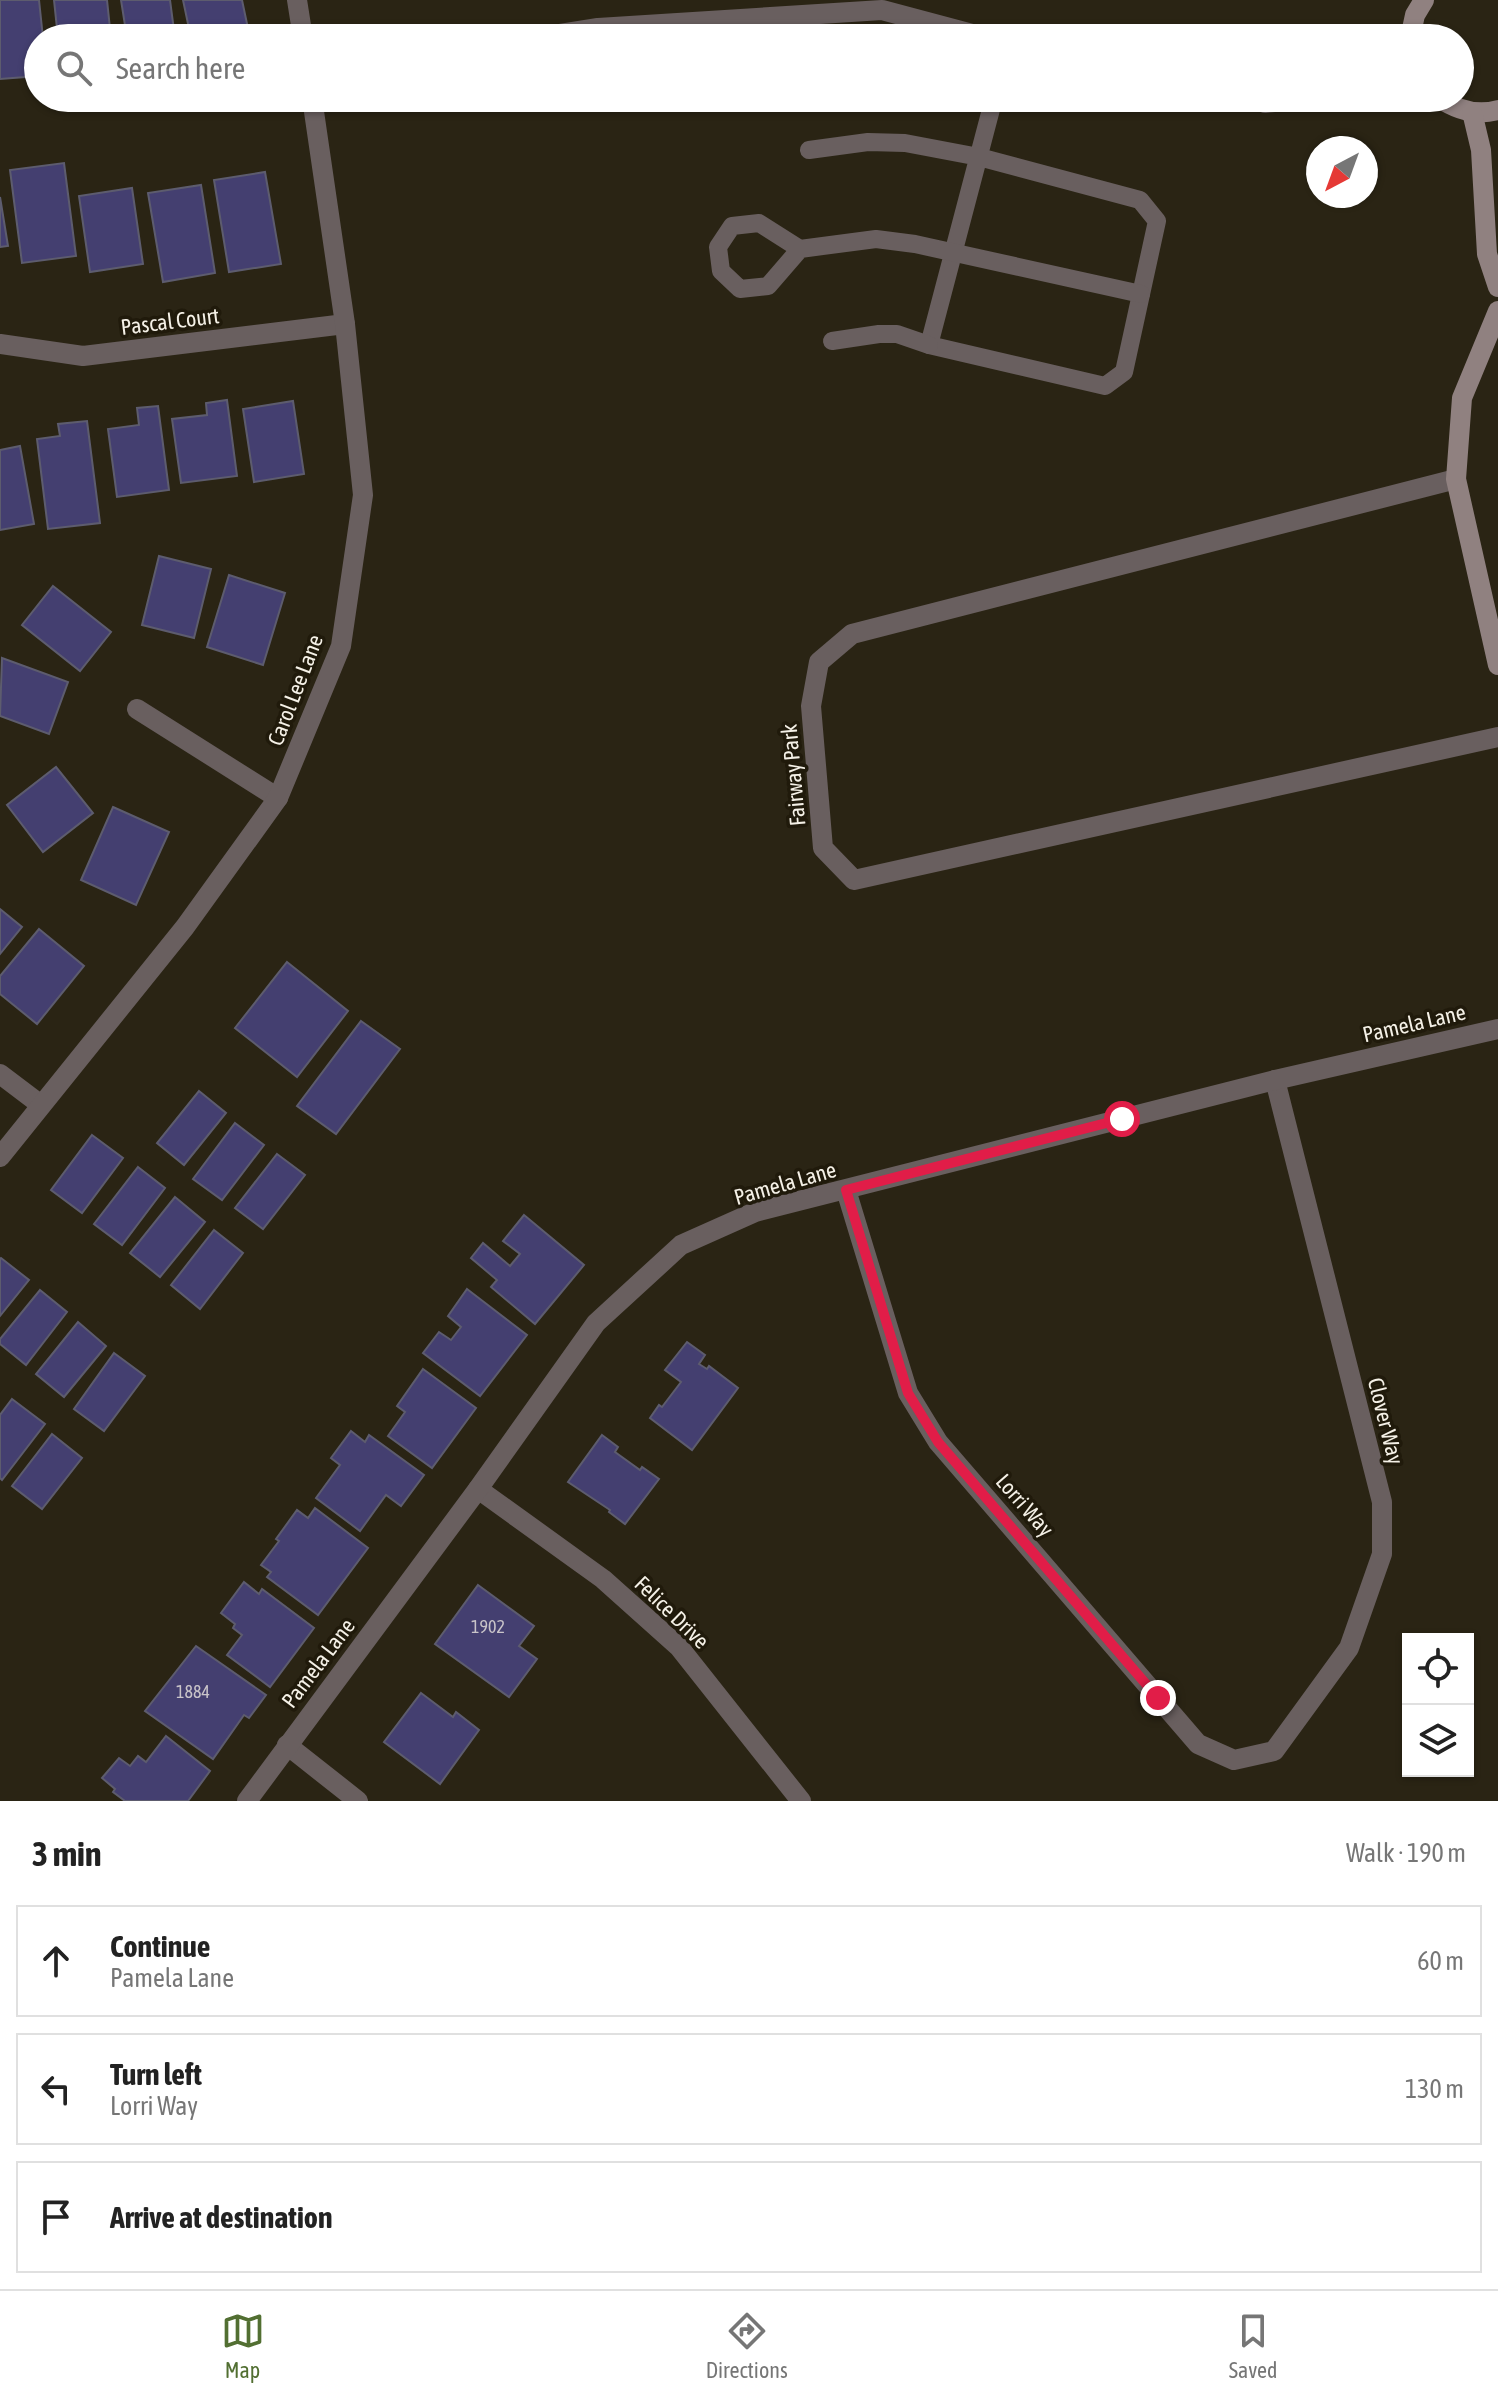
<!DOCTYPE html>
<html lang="en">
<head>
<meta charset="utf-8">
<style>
	:root { --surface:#fff; --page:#f2f2f2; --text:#222; --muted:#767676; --line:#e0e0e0; --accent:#526f32 }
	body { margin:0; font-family:"Asap Condensed",sans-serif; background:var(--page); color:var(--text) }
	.controls { position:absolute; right:24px; bottom:24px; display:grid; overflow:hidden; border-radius:0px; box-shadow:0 2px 6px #0004 }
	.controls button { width:72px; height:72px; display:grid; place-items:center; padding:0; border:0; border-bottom:2px solid var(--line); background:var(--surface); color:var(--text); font:40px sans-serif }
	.compass { position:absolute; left:1306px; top:136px; width:72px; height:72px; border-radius:50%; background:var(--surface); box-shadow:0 2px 6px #0004; rotate:221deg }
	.stop { position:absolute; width:24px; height:24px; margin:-18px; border:6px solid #e11d48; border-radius:50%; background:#fff }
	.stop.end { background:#e11d48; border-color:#fff; box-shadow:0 2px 8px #0008 }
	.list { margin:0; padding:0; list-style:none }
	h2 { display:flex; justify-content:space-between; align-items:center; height:104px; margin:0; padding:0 32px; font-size:34px }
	h2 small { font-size:26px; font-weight:400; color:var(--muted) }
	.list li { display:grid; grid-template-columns:52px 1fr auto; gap:24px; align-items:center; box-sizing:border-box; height:112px; margin:0 16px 16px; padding:0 16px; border:2px solid var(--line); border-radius:0px }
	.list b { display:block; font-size:30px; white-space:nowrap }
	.list p { margin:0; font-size:26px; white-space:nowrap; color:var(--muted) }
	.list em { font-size:26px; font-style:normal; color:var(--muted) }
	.icon { flex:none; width:44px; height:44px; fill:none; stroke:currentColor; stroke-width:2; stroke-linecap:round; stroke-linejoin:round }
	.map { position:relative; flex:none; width:1498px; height:1801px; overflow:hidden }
	.search { position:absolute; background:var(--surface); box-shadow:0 2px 6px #0004; left:24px; right:24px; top:24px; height:88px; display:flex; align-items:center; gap:20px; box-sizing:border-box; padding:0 28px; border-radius:44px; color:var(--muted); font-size:30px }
	.sheet { height:488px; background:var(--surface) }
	nav { display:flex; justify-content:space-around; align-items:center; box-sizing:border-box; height:112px; border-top:2px solid var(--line); background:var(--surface); font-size:22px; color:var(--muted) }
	nav a { display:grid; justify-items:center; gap:4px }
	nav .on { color:var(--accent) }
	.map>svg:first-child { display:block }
	.building { fill:#443f70; stroke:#5d5c6e; stroke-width:2 }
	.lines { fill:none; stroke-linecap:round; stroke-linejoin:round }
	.lane { stroke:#695f5f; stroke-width:18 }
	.street { stroke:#695f5f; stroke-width:20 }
	.secondary { stroke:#908180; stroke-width:20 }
	.route { stroke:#e11d48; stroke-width:10 }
	.labels { text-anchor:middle; stroke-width:7; stroke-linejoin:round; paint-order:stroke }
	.number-label { font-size:18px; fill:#c9c4c9 }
	.street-label { font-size:22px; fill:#f5f1e7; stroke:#201a0b }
</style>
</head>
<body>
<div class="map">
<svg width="1498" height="1801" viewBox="0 0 1498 1801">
	<rect width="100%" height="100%" fill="#2a2414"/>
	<!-- building -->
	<g class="building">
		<polygon points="0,0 39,0 43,38 38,38 38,76 0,79"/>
		<polygon points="54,0 107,0 111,38 58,38"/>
		<polygon points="121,0 170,0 175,38 127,38"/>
		<polygon points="183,0 242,0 250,38 191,38"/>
		<polygon points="64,163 76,256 22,263 10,170"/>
		<polygon points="265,172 281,264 229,272 214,180"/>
		<polygon points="201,185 215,273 163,282 148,193"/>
		<polygon points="132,188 143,264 90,272 79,196"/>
		<polygon points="0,197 8,246 0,247"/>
		<polygon points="227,400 237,476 181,483 172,419 207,415 206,403"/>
		<polygon points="293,401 304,474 254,482 243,409"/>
		<polygon points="158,406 169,490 117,497 108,429 139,425 137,408"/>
		<polygon points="87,421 100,523 48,529 37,439 60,436 58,424"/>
		<polygon points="20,446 34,524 0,530 0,450"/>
		<polygon points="159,556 211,569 194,638 142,625"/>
		<polygon points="229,575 285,593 263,665 207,647"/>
		<polygon points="53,586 111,632 80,671 22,625"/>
		<polygon points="2,658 68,682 49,734 0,716"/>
		<polygon points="56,767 93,813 43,852 7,805"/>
		<polygon points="113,807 169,832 136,905 81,880"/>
		<polygon points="0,909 22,927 0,954"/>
		<polygon points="39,929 84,966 37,1024 0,994 0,976"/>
		<polygon points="287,962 348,1011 297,1077 235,1028"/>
		<polygon points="361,1021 400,1049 336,1134 297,1106"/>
		<polygon points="199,1091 226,1113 184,1165 157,1143"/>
		<polygon points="235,1123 264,1145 222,1200 193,1179"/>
		<polygon points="92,1135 123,1158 82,1213 51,1190"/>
		<polygon points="277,1154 305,1175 263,1229 235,1208"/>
		<polygon points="138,1167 165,1188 122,1245 94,1224"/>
		<polygon points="175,1197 205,1222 160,1277 130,1253"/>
		<polygon points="524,1215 584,1265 535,1324 491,1287 497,1280 471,1258 483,1243 510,1266 520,1254 503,1241"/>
		<polygon points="214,1230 243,1253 200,1309 171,1285"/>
		<polygon points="1,1258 29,1280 0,1316 0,1259"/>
		<polygon points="467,1289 527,1335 480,1396 423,1353 439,1332 451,1340 461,1327 448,1316"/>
		<polygon points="40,1290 67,1312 26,1365 0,1344 0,1339"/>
		<polygon points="78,1322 106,1346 64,1397 36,1374"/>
		<polygon points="687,1342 705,1355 699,1364 707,1369 709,1366 738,1388 692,1450 650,1418 659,1405 662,1407 681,1382 665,1370"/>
		<polygon points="114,1353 145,1376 104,1431 74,1409"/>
		<polygon points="423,1369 476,1408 432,1468 388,1436 405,1412 397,1406"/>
		<polygon points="12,1399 45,1424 2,1480 0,1478 0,1415"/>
		<polygon points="351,1431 365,1442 369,1435 424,1475 401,1506 386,1495 360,1531 316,1498 340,1465 331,1458"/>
		<polygon points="52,1434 82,1458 42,1509 12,1486"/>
		<polygon points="602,1435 618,1447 615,1452 640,1470 642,1467 659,1479 625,1524 609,1512 610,1510 568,1482"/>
		<polygon points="315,1508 368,1548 318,1615 267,1577 271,1572 261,1565 279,1541 276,1539 297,1510 308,1518"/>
		<polygon points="244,1582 259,1594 262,1589 314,1628 270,1687 227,1655 242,1635 233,1628 235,1624 221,1613"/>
		<polygon points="478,1585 534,1626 519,1646 537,1659 509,1697 435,1644"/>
		<polygon points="196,1646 266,1695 249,1718 244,1715 213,1759 145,1711"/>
		<polygon points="421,1693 453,1717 456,1712 479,1730 440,1784 384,1742"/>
		<polygon points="166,1736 210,1771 188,1801 125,1801 113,1792 115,1789 102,1778 119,1758 130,1766 138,1756 146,1762"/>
	</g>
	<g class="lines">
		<!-- lane -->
		<g class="lane">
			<polyline points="809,150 868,142 905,143 979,157 1140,200 1157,221 1124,372 1105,386 929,345 994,98"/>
			<polyline points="800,249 768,286 740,289 721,271 718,247 732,226 759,223 800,249 876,239 915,244 1141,294"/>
			<polyline points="832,341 879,334 897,334 929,345"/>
		</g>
		<!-- street -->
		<g class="street">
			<polyline points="297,0 303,38"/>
			<polyline points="535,38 598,28 882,10 987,38"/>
			<polyline points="1255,98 1265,103 1316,98"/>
			<polyline points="0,344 83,356 345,324"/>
			<polyline points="1456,479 852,634 819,662 811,706 823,848 854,880 1498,737"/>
			<polyline points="137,709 278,798"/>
			<polyline points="0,1074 41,1105"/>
			<polyline points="0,1157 185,927 278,798 341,646 363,495 345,324 312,98"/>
			<polyline points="846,1190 908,1393 938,1442 1198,1744 1234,1760 1274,1751 1349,1648 1382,1554 1382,1502 1275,1080"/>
			<polyline points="478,1489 603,1579 679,1647 801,1801"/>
			<polyline points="287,1745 358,1801"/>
			<polyline points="247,1801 478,1489 596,1323 681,1245 755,1212 1275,1080 1498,1029"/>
		</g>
		<!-- secondary -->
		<g class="secondary">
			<polyline points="1410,38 1415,15 1424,0"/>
			<path d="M1439 98C1457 110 1477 116 1498 110"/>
			<polyline points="1472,112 1481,150 1487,254 1498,287"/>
			<polyline points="1498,311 1462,398 1456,479 1498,665"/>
		</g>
	</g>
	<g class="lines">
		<!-- route -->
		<polyline class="route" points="1122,1119 846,1190 908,1393 938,1442 1158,1698"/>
	</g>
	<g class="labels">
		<!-- number labels -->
		<g class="number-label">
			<text x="488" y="1633">1902</text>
			<text x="193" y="1698">1884</text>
		</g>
		<!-- street labels -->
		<g class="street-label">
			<text transform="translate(170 321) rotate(-7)" y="8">Pascal Court</text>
			<text transform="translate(295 690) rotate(-69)" y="8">Carol Lee Lane</text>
			<text transform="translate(793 775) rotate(-95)" y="8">Fairway Park</text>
			<text transform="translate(1414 1023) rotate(-13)" y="8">Pamela Lane</text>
			<text transform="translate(785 1183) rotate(-16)" y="8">Pamela Lane</text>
			<text transform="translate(1386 1421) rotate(76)" y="8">Clover Way</text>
			<text transform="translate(1025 1505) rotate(49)" y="8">Lorri Way</text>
			<text transform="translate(672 1612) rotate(44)" y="8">Felice Drive</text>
			<text transform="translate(318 1663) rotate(-53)" y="8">Pamela Lane</text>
		</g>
	</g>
</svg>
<div class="controls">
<button><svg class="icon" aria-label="locate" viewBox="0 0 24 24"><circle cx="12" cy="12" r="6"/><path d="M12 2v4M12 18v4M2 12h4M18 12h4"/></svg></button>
<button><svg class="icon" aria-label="layers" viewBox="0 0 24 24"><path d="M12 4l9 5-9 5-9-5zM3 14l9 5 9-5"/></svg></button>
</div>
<svg class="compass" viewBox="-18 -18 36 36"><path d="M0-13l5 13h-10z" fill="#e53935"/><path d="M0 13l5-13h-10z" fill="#767676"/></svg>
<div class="stop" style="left:1122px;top:1119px"></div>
<div class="stop end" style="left:1158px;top:1698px"></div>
<div class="search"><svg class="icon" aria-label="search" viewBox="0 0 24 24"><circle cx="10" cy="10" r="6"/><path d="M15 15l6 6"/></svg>Search here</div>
</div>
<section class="sheet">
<h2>3 min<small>Walk · 190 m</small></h2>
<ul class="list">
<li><svg class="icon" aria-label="ahead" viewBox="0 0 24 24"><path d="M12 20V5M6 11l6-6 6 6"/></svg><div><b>Continue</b><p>Pamela Lane</p></div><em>60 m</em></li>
<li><svg class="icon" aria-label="left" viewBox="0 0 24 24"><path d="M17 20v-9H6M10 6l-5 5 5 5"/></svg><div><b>Turn left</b><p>Lorri Way</p></div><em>130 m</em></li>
<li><svg class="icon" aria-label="arrive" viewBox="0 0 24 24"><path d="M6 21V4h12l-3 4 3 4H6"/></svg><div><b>Arrive at destination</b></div></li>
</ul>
</section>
<nav>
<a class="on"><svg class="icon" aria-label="map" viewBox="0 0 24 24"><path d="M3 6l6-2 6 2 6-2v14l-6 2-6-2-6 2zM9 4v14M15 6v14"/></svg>Map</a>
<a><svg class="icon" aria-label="directions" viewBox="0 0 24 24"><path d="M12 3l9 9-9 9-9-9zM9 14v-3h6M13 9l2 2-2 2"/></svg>Directions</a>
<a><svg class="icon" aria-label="saved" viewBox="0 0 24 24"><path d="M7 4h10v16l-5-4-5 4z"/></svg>Saved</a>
</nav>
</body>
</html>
